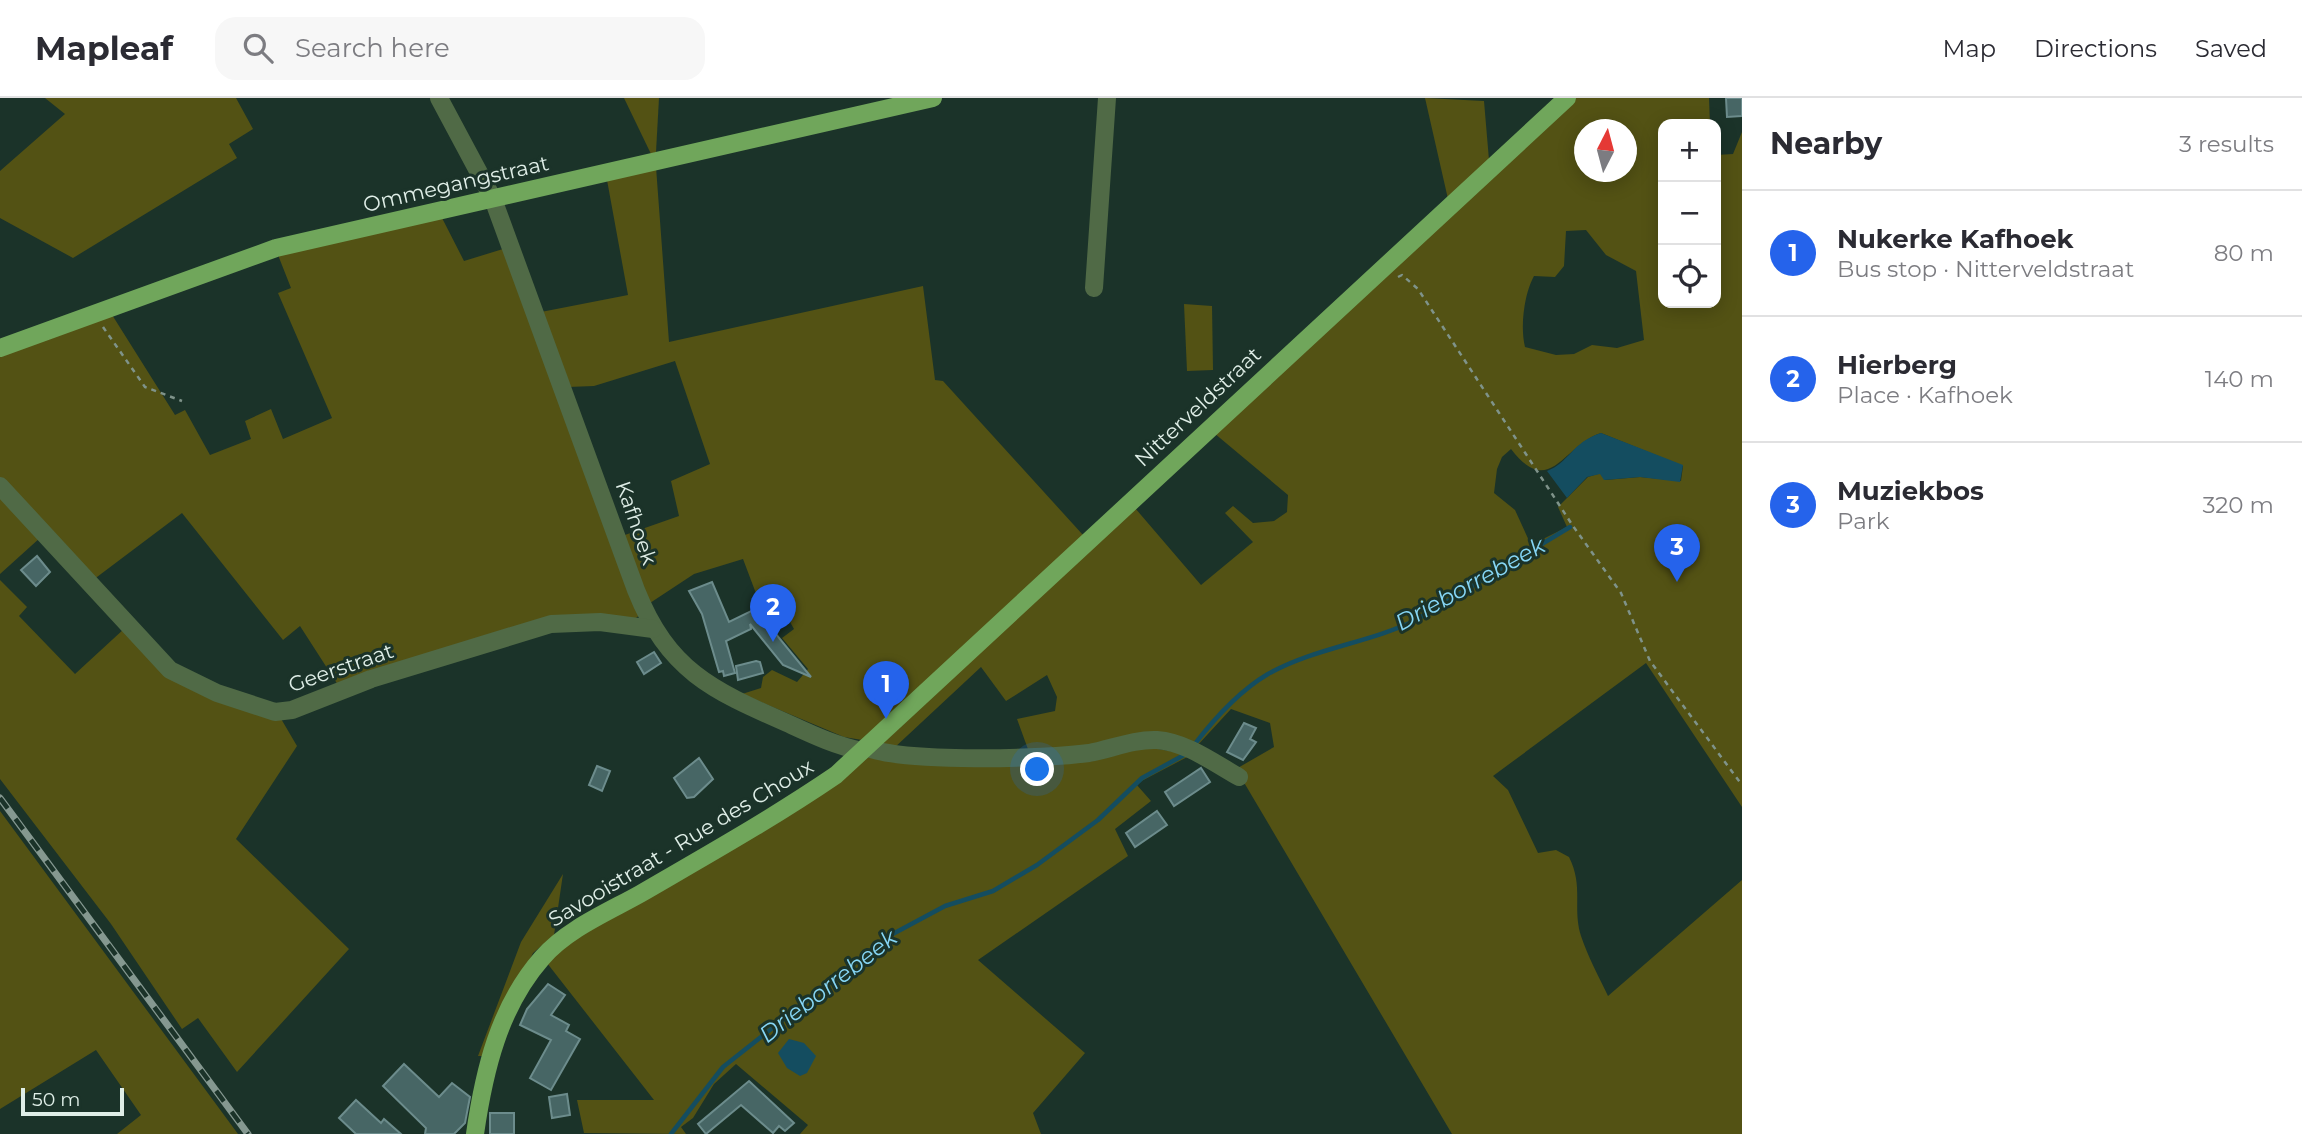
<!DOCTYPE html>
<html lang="en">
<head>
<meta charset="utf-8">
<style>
	:root { --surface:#fff; --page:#f7f7f7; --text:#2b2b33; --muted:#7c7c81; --line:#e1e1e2; --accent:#2563eb }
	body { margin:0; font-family:Montserrat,sans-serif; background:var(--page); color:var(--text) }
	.controls { position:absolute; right:21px; top:21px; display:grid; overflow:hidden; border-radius:14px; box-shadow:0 4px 18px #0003 }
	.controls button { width:63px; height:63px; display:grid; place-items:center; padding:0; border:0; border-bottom:2px solid var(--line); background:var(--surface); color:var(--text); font:35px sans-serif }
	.compass { position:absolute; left:1574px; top:21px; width:63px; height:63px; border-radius:50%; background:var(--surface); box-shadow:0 4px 18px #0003; rotate:6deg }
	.scale { position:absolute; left:21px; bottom:18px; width:103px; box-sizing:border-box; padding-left:7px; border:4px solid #dfeee7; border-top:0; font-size:19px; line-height:24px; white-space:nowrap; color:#dfeee7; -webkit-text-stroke:5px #1b3329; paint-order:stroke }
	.you { position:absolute; left:1038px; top:672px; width:24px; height:24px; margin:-18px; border:5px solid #fff; border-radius:50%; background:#1a73e8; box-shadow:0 0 0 10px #1a73e833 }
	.badge { display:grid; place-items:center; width:46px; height:46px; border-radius:50%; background:var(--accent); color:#fff; font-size:23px; font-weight:700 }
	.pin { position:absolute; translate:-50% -58px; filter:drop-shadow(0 2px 4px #0008) }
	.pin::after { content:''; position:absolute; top:37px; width:24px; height:21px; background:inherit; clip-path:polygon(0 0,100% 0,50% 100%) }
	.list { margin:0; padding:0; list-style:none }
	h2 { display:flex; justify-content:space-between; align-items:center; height:91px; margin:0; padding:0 28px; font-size:30px }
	h2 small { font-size:23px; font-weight:400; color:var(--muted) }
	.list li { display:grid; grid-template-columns:46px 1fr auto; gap:21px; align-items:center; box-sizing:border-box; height:126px; padding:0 28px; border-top:2px solid var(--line) }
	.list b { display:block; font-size:26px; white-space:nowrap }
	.list p { margin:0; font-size:23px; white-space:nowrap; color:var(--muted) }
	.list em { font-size:23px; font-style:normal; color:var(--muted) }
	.icon { flex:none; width:38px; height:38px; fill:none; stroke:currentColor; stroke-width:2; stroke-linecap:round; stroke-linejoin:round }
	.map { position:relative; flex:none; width:1742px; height:1036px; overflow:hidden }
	header { display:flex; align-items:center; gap:42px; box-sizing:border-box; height:98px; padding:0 35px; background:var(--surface); border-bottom:2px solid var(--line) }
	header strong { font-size:33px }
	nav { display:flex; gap:38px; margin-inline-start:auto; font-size:24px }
	.search { width:490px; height:63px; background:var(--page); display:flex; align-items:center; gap:18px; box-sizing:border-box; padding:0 24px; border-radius:21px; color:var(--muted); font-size:26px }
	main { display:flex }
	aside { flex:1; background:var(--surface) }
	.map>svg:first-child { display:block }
	.green { fill:#535214; fill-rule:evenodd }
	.water { fill:#144d60 }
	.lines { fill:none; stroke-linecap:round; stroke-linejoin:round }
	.stream { stroke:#144d60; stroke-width:4.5 }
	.building { fill:#476665; stroke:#6c8c8c; stroke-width:2 }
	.path { stroke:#7f938a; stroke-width:2.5; stroke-dasharray:5 5; stroke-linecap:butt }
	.minor { stroke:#506a46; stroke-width:18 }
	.major { stroke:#70a65b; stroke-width:18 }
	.rail-casing { stroke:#859890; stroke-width:7 }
	.rail { stroke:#1b3329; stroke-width:4.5; stroke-dasharray:13; stroke-linecap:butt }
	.labels { text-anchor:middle; stroke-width:6; stroke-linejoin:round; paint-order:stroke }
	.street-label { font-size:21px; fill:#dfeee7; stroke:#1b3329 }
	.water-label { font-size:23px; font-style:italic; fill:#86d6f5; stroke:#1b3329 }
</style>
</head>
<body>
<header>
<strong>Mapleaf</strong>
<div class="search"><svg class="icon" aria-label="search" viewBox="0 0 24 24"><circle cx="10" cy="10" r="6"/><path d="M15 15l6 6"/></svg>Search here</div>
<nav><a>Map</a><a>Directions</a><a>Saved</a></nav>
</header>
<main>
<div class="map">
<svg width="1742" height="1036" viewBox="0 0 1742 1036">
	<rect width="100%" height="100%" fill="#1b3329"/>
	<!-- green -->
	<g class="green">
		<polygon points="45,0 236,0 253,31 229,46 237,60 73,160 0,120 0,73 65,16"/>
		<polygon points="624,0 659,0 656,54 651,56"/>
		<path d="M1425 0 1484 3 1489 62 1561 0H1709L1710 26H1663V205H1716V57L1733 56 1742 34V709L1646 565 1493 678 1508 692 1538 755 1556 752 1569 759C1584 789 1572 809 1581 838 1588 859 1599 879 1608 898L1742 782V1036H1452L1236 671 1274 649 1270 625 1231 611 1196 649 1029 654 1017 621 1055 613 1057 599 1047 577 1006 603 981 569 893 651 879 649 1135 410 1201 487 1253 444 1225 415 1233 408 1253 425 1274 423 1287 414 1288 397 1214 335 1448 101ZM1584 32H1626V74H1584ZM1586 132 1606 157 1636 173 1644 242 1617 250 1592 247 1574 256 1556 257 1525 249C1520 229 1524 196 1534 178L1555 179 1564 168 1566 133ZM1601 335 1683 368 1681 383 1640 379 1605 382 1601 375 1588 379 1558 409 1567 429 1531 447 1515 412 1494 395 1497 371 1502 359 1511 351C1550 402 1563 347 1601 335Z"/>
		<polygon points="656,69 669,244 923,188 935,282 943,283 1083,437 862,642 844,639 742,596 761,590 763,579 772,572 797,584 808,571 782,540 794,531 777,501 760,506 743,461 694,476 650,505 622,438 679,418 671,383 710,366 675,263 594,288 568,289 541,214 628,197 607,82"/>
		<polygon points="441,118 464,163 503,151 640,517 629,525 596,522 338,587 300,528 283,542 182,415 93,482 0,382 0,253 109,212 175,317 185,312 210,357 251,341 245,323 271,311 283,341 332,320 278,195 291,190 278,157"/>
		<polygon points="1184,206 1212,208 1213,272 1187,273"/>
		<polygon points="0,394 41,439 0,476"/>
		<polygon points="0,482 27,509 19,518 75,576 125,530 159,571 280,619 297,648 236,741 349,851 237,974 198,920 182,931 111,826 0,681"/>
		<polygon points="1142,648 1191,657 1136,686 1151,703 1115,731 1128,758 978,862 1085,955 1033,1015 1041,1036 800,1036 808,1027 736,966 714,986 693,1020 681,1029 686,1036 584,1035 577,1002 654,1002 547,865 554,855 872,657"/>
		<polygon points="0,713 238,1036 117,1036 141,1017 96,952 0,1011"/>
		<polygon points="563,776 554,837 533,855 485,958 478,958 521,844"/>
	</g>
	<!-- water -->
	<g class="water">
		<path d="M1601 335 1683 367 1680 384 1640 379 1604 382 1600 376 1587 379 1567 400 1547 373C1569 365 1572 344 1601 335Z"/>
		<polygon points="789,941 804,945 816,958 807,975 800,978 787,970 778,955"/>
	</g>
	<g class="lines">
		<!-- stream -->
		<g class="stream">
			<path d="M1194 647C1214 621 1239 593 1268 576 1314 550 1369 545 1416 522L1570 429"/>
			<polyline points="671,1036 723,969 889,838 945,808 993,793 1037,767 1098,722 1142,680 1184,657"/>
		</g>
	</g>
	<!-- building -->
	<g class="building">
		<polygon points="1726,0 1742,0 1742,18 1727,19"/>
		<polygon points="37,458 50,474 36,488 21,472"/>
		<polygon points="712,484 729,524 766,506 773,521 766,524 811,579 783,567 750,526 751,531 726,543 735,575 724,578 723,573 719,574 702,516 689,493"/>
		<polygon points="654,554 661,565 644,576 637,564"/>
		<polygon points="756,563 760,564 763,575 738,582 736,568"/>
		<polygon points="1244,625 1256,630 1250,641 1256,644 1243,662 1227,654"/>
		<polygon points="699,660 713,681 694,699 687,700 674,680"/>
		<polygon points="597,668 610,673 602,693 589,687"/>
		<polygon points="1201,670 1210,684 1174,708 1165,694"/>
		<polygon points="1157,713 1167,727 1135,749 1126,735"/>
		<polygon points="548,886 565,897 551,917 569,927 566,933 580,941 551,992 530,980 551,942 520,927 527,911"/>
		<polygon points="404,966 439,999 452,985 470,999 465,1025 454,1036 425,1036 426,1030 383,988"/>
		<polygon points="749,983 794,1025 785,1033 779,1028 773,1035 741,1007 706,1036 698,1026"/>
		<polygon points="567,996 570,1017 552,1020 549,999"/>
		<polygon points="356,1002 381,1025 384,1021 401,1036 356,1036 339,1020"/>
		<rect x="490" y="1015" width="24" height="21"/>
	</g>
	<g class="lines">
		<!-- path -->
		<g class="path">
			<polyline points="1398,179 1402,177 1418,191 1573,428 1621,495 1650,563 1742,687"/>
			<polyline points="103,229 145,289 182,303"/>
		</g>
		<!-- minor -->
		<g class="minor">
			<path d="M439 0 493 101 636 492C668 572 711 592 787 625 811 636 836 648 862 653"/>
			<polyline points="1094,190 1107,0"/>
			<polyline points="0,388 170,572 217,595 275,614 292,612 371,581 551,526 600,524 653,531"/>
			<path d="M866 649C902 665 1047 661 1089 655 1111 651 1134 641 1157 642 1186 644 1214 665 1239 679"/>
		</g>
		<!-- major -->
		<g class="major">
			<polyline points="0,250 276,150 933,0"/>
			<path d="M475 1036C484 973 499 909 542 860 567 831 608 814 640 796 707 757 773 720 836 677L1567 0"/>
		</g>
		<defs>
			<polyline id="rail" points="0,700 248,1036"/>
		</defs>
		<!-- rail casing -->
		<use href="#rail" class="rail-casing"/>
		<!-- rail -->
		<use href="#rail" class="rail"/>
	</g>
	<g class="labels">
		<!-- street labels -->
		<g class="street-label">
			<text transform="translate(456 86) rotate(-13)" y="7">Ommegangstraat</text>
			<text transform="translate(1198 309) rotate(-43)" y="7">Nitterveldstraat</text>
			<text transform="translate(636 425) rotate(71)" y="7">Kafhoek</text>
			<text transform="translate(341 570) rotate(-19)" y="7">Geerstraat</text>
			<text transform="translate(681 745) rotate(-31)" y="7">Savooistraat - Rue des Choux</text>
		</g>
		<!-- water labels -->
		<g class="water-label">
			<text transform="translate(1470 486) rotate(-29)" y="8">Drieborrebeek</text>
			<text transform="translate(828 888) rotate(-38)" y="8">Drieborrebeek</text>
		</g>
	</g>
</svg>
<div class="controls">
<button>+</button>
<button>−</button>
<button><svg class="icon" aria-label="locate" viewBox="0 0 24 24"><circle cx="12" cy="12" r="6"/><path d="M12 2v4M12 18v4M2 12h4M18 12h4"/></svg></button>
</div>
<svg class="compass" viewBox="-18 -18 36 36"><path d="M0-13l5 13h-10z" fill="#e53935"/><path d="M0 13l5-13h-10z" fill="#7c7c81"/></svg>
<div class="scale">50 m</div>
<div class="you"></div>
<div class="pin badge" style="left:886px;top:621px">1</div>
<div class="pin badge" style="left:773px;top:544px">2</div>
<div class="pin badge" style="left:1677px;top:484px">3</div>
</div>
<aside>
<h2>Nearby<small>3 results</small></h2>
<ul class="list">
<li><span class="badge">1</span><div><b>Nukerke Kafhoek</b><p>Bus stop · Nitterveldstraat</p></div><em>80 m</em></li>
<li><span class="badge">2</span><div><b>Hierberg</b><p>Place · Kafhoek</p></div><em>140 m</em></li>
<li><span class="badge">3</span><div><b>Muziekbos</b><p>Park</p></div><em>320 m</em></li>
</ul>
</aside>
</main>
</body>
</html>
